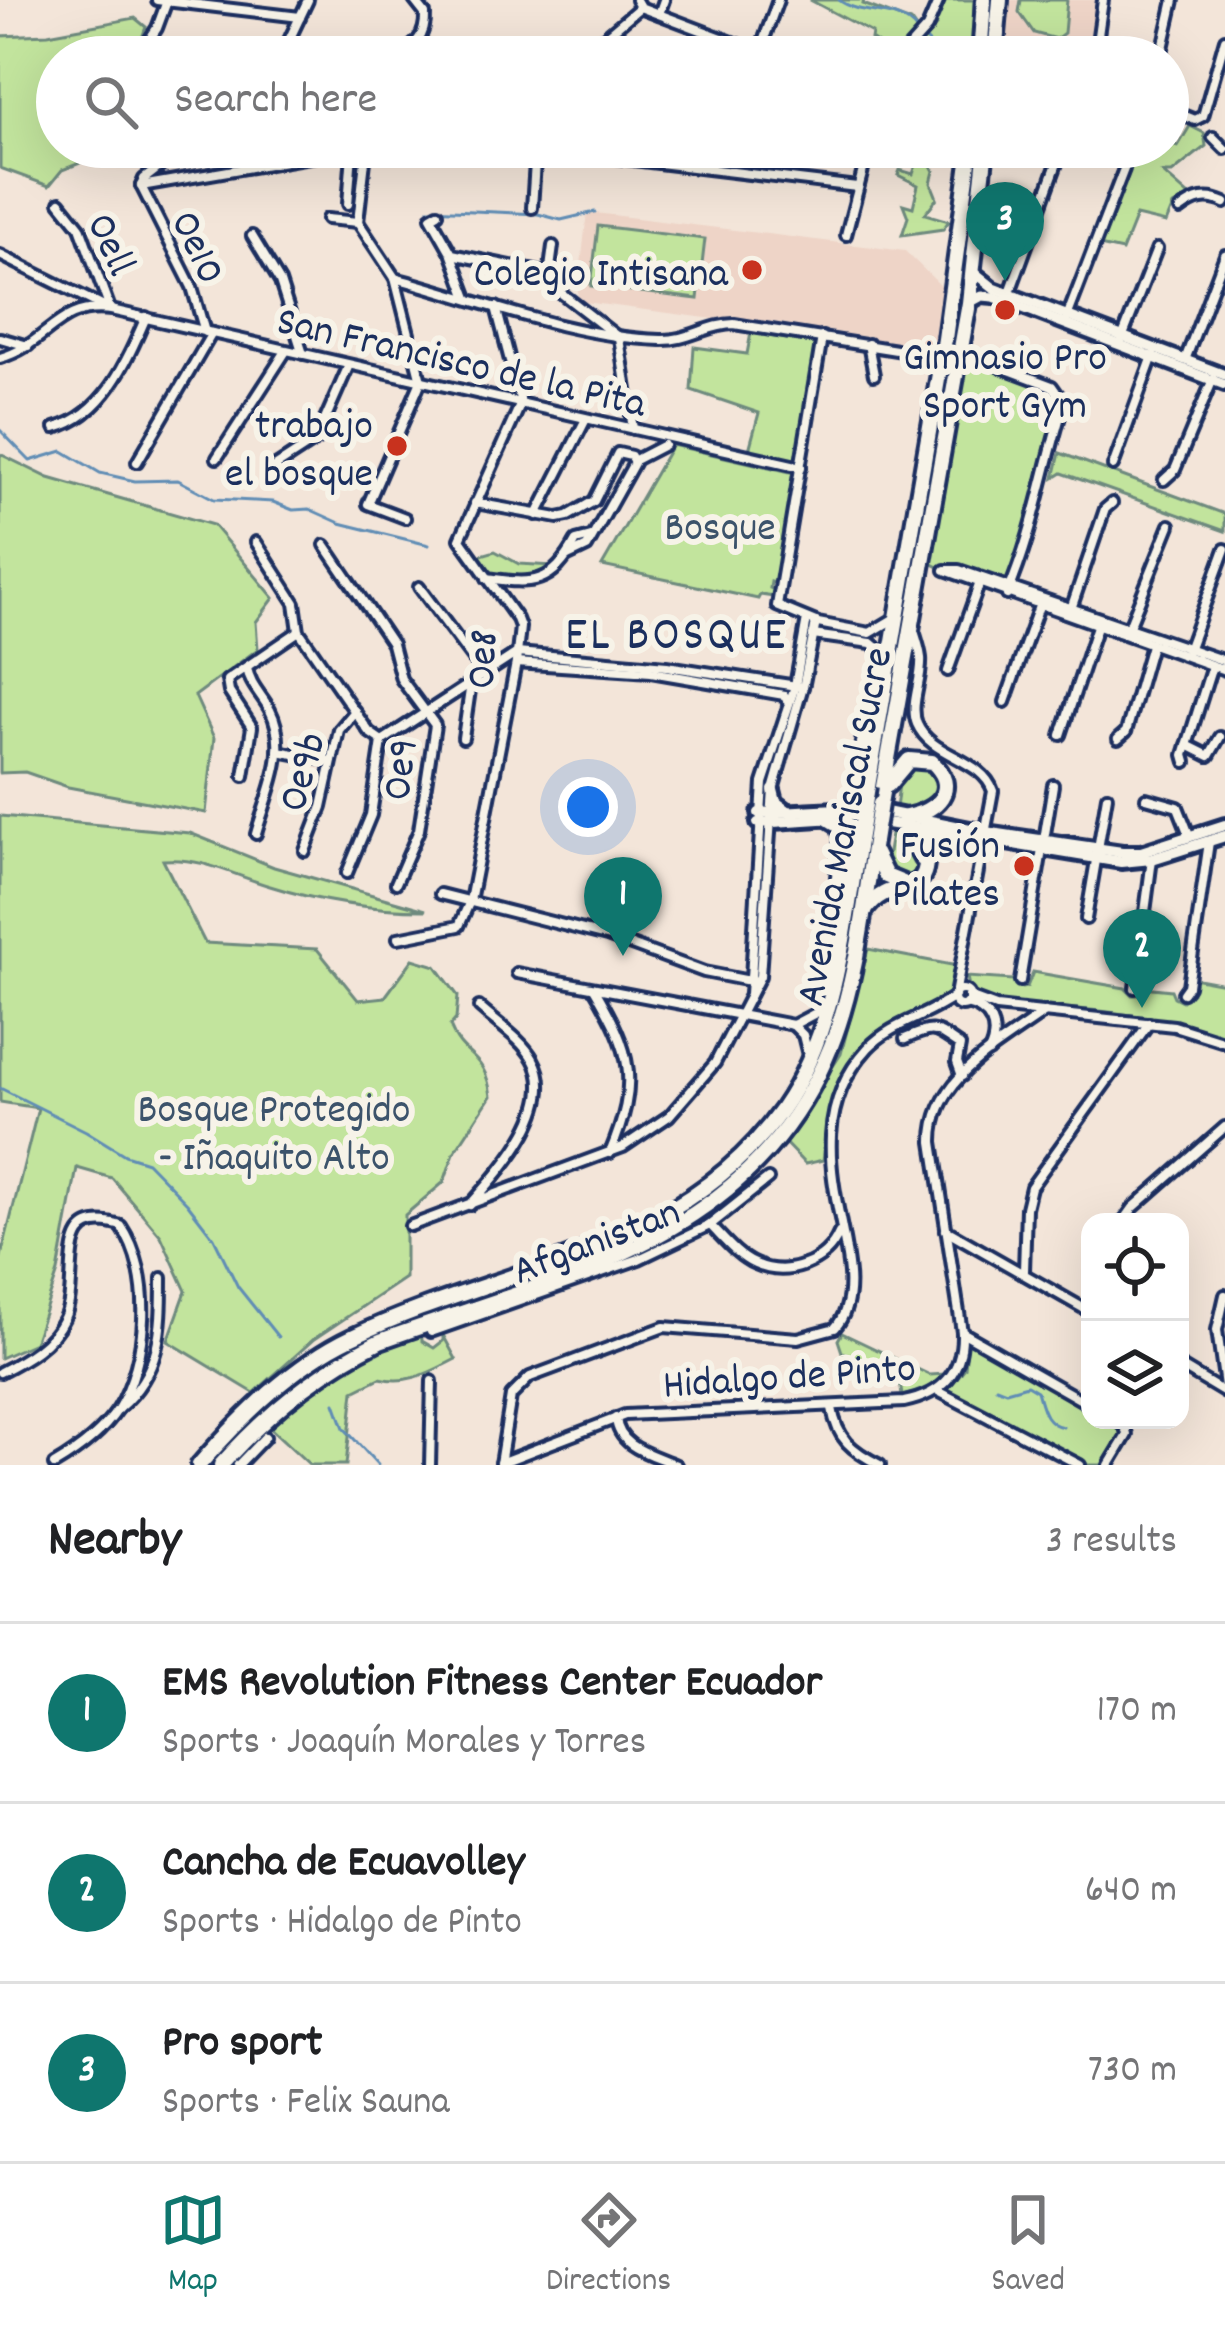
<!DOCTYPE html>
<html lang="en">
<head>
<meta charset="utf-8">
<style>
	:root { --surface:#fff; --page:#f6f6f6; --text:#202124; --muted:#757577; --line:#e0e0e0; --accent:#0f766e }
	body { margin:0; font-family:Dekko,sans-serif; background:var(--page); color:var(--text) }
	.controls { position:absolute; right:36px; bottom:36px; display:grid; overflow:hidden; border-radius:24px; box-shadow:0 12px 48px #0002 }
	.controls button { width:108px; height:108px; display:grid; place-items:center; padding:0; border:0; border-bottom:3px solid var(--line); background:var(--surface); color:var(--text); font:60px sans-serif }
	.you { position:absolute; left:588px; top:807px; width:42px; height:42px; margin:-30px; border:9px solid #fff; border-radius:50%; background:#1a73e8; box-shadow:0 0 0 18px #1a73e833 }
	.badge { display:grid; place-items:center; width:78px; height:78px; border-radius:50%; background:var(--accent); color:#fff; font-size:39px; font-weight:700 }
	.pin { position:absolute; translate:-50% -99px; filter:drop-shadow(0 3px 6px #0008) }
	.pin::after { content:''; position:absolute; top:63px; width:42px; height:36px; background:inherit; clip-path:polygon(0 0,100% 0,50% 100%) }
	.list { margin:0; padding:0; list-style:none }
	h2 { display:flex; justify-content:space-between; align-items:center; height:156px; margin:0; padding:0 48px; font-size:51px }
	h2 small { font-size:39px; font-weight:400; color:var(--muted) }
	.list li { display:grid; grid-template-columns:78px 1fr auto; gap:36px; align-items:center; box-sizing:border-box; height:180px; padding:0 48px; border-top:3px solid var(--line) }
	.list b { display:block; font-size:45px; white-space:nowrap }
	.list p { margin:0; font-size:39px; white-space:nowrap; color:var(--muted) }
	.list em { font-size:39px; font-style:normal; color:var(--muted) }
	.icon { flex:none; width:66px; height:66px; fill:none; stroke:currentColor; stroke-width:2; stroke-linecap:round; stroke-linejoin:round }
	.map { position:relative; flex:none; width:1225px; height:1465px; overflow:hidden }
	.search { position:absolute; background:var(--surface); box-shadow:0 12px 48px #0002; left:36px; right:36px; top:36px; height:132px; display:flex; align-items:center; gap:30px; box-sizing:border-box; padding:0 42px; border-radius:66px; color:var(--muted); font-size:45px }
	.sheet { height:696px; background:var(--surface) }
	nav { display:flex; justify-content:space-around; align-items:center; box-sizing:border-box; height:168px; border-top:3px solid var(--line); background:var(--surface); font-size:33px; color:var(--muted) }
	nav a { display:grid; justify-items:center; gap:6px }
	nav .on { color:var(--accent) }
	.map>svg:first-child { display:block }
	.built { fill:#eed4c7 }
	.green { fill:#c2e49d; stroke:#6e8a7e; stroke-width:3 }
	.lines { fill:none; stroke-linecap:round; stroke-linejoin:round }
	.stream { stroke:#608db5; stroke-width:3 }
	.minor-casing { stroke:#1b2f5e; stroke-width:16 }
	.tertiary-casing { stroke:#1b2f5e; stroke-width:18 }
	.secondary-casing { stroke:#1b2f5e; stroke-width:20 }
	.primary-casing { stroke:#1b2f5e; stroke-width:22 }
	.minor { stroke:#f7f3e8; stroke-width:8 }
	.tertiary { stroke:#f7f3e8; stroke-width:9 }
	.secondary { stroke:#f7f3e8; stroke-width:10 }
	.primary { stroke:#f7f3e8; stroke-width:14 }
	.primary-bridge-casing { stroke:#1b2f5e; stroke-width:22; stroke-linecap:butt }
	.primary-bridge { stroke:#f7f3e8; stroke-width:14 }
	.poi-dot { fill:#c8321e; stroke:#f7f3e8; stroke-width:4.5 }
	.labels { text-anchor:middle; stroke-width:12; stroke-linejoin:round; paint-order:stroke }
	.street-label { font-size:42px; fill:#1b2f5e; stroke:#f7f3e8 }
	.poi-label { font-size:42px; fill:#1b2f5e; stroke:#f7f3e8; text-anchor:end }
	.park-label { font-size:42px; fill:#3c536b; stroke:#f7f3e8 }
	.quarter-label { font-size:48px; letter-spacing:3px; fill:#1b2f5e; stroke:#f7f3e8 }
</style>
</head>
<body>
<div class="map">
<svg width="1225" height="1465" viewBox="0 0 1225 1465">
	<rect width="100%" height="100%" fill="#f3e5d9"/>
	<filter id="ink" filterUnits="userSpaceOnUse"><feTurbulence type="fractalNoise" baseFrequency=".00833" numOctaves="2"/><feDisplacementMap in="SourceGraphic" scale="24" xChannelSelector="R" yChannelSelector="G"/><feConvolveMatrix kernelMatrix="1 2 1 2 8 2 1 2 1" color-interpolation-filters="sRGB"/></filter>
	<g filter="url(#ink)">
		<!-- built -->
		<g class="built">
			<polygon points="1010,0 1097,0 1090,57 1005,57"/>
			<polygon points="587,212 905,251 943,288 934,348 577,301"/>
		</g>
		<!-- green -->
		<g class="green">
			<polygon points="810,0 864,0 863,4 911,22 918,32 894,55 871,39 872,33"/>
			<polygon points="937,0 974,0 972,57 908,57 935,27 928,26"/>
			<polygon points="1021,0 1067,0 1064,33 1056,39 1034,33 1019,12"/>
			<polygon points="135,18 146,27 135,57 57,57 57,147 121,147 62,170 49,186 0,168 0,36 48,34"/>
			<polygon points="1190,126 1204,133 1206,146 1172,173 1163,173 1190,197 1173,206 1166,223 1136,216 1122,251 1099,246 1129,163 1107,147 1168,147 1168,143 1178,146"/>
			<polygon points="920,154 926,156 934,171 931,183 937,198 925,214 949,221 943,229 902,235 908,217 903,204 913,207 918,185 898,175 900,170 913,174"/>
			<polygon points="598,226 705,239 698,299 591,286"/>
			<polygon points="751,333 818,344 802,462 749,450 759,413 691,390 694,347 747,354"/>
			<polygon points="958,363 988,364 1052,386 1064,403 1011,587 945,570 925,560"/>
			<polygon points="672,445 799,474 778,584 771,582 770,588 775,590 774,597 760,595 758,599 602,566"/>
			<polygon points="1060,453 1225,514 1225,531 1062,473 1054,478"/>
			<polygon points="0,454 49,478 213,525 274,598 256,622 258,649 195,696 214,738 206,813 68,787 25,772 0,773"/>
			<path d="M495 551 519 564 554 566C522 584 499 588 478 556Z"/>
			<polygon points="911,767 934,767 941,795 910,813 896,809 899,783"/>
			<path d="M0 816 190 833 274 867 426 910C374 910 320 902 270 886 233 875 202 857 163 860L205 943 317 949 358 1000 385 997 413 959 436 966 458 996 456 1019 450 1026C463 1061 485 1050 491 1096L454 1153 444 1182 405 1215V1278L314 1339 254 1393 168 1341 186 1291 161 1236 112 1178 77 1168 58 1272 34 1343 0 1358V1261L38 1108 0 1102Z"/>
			<polygon points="892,829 903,836 919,861 916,874 910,878 892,874 887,858"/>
			<path d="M868 949 957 966 951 995C933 1006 912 1011 893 1024 840 1060 833 1101 823 1160L805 1164 784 1142 841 1054Z"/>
			<path d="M1033 972 1125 988 1132 995H1140L1142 987 1171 990 1174 997 1182 1001 1192 993 1193 978 1225 984V1038C1149 1009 1062 1009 982 1001L970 992 967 977 1013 980 1022 988 1027 987Z"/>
			<path d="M421 1327 422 1341 434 1348 443 1341V1335L456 1359C430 1372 409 1385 380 1378L354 1391 346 1465H310L266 1424 318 1381Z"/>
			<polygon points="842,1333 930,1375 945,1374 924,1391 902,1396 899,1373 842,1352 838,1340"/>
			<polygon points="968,1340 1090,1410 1090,1420 1107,1420 1123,1429 1123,1438 1106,1465 1086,1465 947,1390 965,1368"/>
		</g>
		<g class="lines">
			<!-- stream -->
			<g class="stream">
				<path d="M839 0C863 18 899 6 917 31"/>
				<polyline points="926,40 931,45"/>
				<polyline points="429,209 538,214 561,220 595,212"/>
				<polyline points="0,430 30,461 63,451 100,473 135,481 178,480 214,499 273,502 293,510 309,509 340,523 429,545"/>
				<polyline points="0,1088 86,1131 125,1155 147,1162 187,1203 214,1238 238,1287 278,1337"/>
				<path d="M996 1387 1006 1391 1027 1385 1037 1391C1042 1407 1044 1424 1063 1427"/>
				<polyline points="335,1403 344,1428 378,1465"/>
			</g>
			<defs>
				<g id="minor">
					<polyline points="157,0 300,17"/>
					<polyline points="636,0 640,7 772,57"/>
					<polyline points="659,14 664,0"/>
					<polyline points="420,41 439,57"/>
					<polyline points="759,53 778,0"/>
					<polyline points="138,57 157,28 167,1"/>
					<polyline points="281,57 308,0"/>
					<path d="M396 57C415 45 426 38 425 14L414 0"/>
					<polyline points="484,57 497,42"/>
					<polyline points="581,57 640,7"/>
					<polyline points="901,57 927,28 939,0"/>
					<polyline points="1095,57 1103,0"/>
					<polyline points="1161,57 1174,0"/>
					<polyline points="1168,109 1195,120 1203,116 1225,39"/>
					<polyline points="1213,137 1225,149"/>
					<polyline points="526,147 857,187"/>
					<polyline points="663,162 664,147"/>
					<polyline points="270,163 285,147"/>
					<polyline points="710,168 716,147"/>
					<polyline points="141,186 327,154 481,147"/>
					<polyline points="141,186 192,287 205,332"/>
					<polyline points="141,186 144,179 185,147"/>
					<polyline points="60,202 80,227 110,309"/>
					<polyline points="348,204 352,153"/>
					<polyline points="532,208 536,147"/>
					<path d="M1180 210C1195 198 1207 195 1225 203"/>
					<polyline points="438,213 431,217 452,254 545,273 556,289 619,338 633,429"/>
					<polyline points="327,219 358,222 395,278 421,381 368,504 405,518"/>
					<polyline points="358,222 366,152"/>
					<polyline points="846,235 869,147"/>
					<polyline points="252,236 280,282 303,354"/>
					<polyline points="0,255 104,307"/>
					<polyline points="452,255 468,298"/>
					<polyline points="549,276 553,246"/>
					<path d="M395 278C481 301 571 337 661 340 687 341 709 324 734 324L940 357"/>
					<polyline points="1009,295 1063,147"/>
					<polyline points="1067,317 1124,169"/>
					<polyline points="822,337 777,606 818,623 870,633 895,618"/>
					<polyline points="0,338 28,346"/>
					<polyline points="1122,338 1157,249"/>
					<polyline points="868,344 874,375"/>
					<path d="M0 358C49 344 56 303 111 310L801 467"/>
					<path d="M980 359 1052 386 1064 403C1044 467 1034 532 1007 595"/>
					<polyline points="1185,360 1225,255"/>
					<path d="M55 428C104 415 127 361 146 317"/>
					<polyline points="217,458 286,351"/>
					<polyline points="635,460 664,445"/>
					<polyline points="137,462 212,333"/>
					<polyline points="276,466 316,440 349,365"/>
					<polyline points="1113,466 1153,356"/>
					<polyline points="1164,480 1175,470 1213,379"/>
					<polyline points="475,503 558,518 568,516 594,501 618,453 631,456 634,463 587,547 568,556"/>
					<polyline points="537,515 586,419"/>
					<polyline points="256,542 295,603 299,631 369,732 382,741"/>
					<polyline points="325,545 392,644 401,679 435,725 419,830 396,883"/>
					<polyline points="945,570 1225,670"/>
					<polyline points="948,570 959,570 1225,661"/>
					<path d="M487 578C533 585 552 585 576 541L591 537"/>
					<polyline points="419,587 483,673"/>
					<polyline points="1071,609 1105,509 1112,503"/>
					<polyline points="1128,629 1170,525"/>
					<path d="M914 631C917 640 920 649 921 658 923 679 909 704 917 724 931 757 982 758 993 791L955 995"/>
					<polyline points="813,635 871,643 878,649 887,667"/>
					<polyline points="1188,650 1225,549"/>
					<polyline points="516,663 651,672 784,695 788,702"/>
					<path d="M247 667C249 684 262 695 270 710 291 751 267 794 256 834"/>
					<polyline points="948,671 979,585"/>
					<polyline points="1005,702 1039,606"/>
					<polyline points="1061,735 1097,626"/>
					<polyline points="463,738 471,683"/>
					<polyline points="1118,739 1126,732 1151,645"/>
					<polyline points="382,741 517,653 667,666 803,687"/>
					<polyline points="1187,745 1209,756 1220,737"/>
					<polyline points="278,751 331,761"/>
					<polyline points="1186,762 1184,755 1212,666"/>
					<polyline points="244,776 252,727 229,692 227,680 299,631"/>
					<polyline points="1146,798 1178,807 1190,837"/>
					<polyline points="1044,840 1053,785"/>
					<polyline points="305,851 322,807 339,730 355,711"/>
					<polyline points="347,873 371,815 382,741"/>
					<polyline points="440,894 607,936 704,972 750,981"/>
					<polyline points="1086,919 1107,796"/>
					<polyline points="398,938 459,926 470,901 516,663 520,627 517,619 460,539 521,403 496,307"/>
					<polyline points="517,973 793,1025 827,1007"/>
					<polyline points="1020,981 1042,850"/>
					<path d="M594 988C632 1053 640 1081 610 1153"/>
					<polyline points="1135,988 1152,859"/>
					<circle cx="962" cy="998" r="8"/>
					<polyline points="1183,993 1188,986 1209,842"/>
					<polyline points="750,994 763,783 795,686 807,619"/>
					<polyline points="969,997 996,1007 1174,1026 1225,1042"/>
					<path d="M966 1004C991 1009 1000 1029 989 1052"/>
					<polyline points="794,1026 803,1035 808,1055"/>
					<path d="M905 1039C936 1025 934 1029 960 1046L957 1062 962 1076"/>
					<path d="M470 1205C499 1172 561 1107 533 1059 521 1038 496 1023 479 1007"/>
					<polyline points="1123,1222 1133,1208 1225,1127"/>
					<path d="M710 1225C723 1238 737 1256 755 1264 787 1278 826 1264 839 1233"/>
					<polyline points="410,1226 623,1147 669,1116 715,1063 760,976 773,790 804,683 816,622"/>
					<polyline points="946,1230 1090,1312"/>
					<polyline points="1024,1271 1026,1208 1031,1187 1149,1023"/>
					<polyline points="1225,1295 1217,1330 1225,1386"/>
					<polyline points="431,1332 639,1259 710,1225 768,1179"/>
					<polyline points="962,1332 1090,1405"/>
					<polyline points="1180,1366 1225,1393"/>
					<path d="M0 1372C26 1359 51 1345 64 1318 82 1282 52 1205 121 1226 154 1275 148 1360 118 1409 102 1433 78 1451 54 1465"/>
					<polyline points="938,1391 1080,1465"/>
					<path d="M119 1408C161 1372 162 1330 162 1278"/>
					<path d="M832 1408C837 1439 852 1451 880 1465"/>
					<path d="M616 1418C618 1448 652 1454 676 1465"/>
					<path d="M500 1463 625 1415 904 1402C943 1394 963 1372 962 1332L933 1142C932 1078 999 1046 1045 1012"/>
					<path d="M500 1464 511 1396 530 1377 664 1327 798 1338 835 1328C886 1269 778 1146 868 1048 893 1022 927 1017 955 996"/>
					<polyline points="238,1465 265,1437"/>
					<polyline points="430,1465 432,1381"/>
					<polyline points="1109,1465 1127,1435 1125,1426 1115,1420"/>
				</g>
				<g id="tertiary">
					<polyline points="973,271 994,288 1225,375"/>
					<polyline points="969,303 982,296 994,297 1225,385"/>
				</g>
				<g id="secondary">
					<polyline points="773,790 776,802 788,811"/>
					<polyline points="876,810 985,832 1122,852 1141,852 1225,825"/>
					<polyline points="759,813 857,808"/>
					<polyline points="758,823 851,817 1121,862 1152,859 1225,836"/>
				</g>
				<g id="primary">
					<polyline points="980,57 984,0"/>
					<polyline points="995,57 1000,0"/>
					<path d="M888 785 909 760 932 762C961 789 937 811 906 817"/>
					<polyline points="868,786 945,339 971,147"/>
					<polyline points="880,804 969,303 986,147"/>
					<polyline points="826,817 839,825 843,838 829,977"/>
					<polyline points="851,817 874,686 887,677"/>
					<polyline points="903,824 922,859"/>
					<polyline points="873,849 886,876 903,883"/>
					<path d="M865 911C892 870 934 907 925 843L937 832"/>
					<path d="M199 1465C242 1416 293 1365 352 1337 499 1267 682 1252 782 1109 835 1033 843 936 858 847"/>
					<path d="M221 1465C267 1413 317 1372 380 1341 559 1275 752 1244 831 1046 856 983 863 914 873 848"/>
				</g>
			</defs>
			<!-- minor casing -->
			<use href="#minor" class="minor-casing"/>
			<!-- tertiary casing -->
			<use href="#tertiary" class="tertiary-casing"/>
			<!-- secondary casing -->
			<use href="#secondary" class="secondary-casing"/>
			<!-- primary casing -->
			<use href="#primary" class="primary-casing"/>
			<!-- minor -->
			<use href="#minor" class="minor"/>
			<!-- tertiary -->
			<use href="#tertiary" class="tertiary"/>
			<!-- secondary -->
			<use href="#secondary" class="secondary"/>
			<!-- primary -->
			<use href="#primary" class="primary"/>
			<defs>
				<g id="primary-bridge">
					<polyline points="858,847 868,786"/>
					<polyline points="873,848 880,804"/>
				</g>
			</defs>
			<!-- primary-bridge casing -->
			<use href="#primary-bridge" class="primary-bridge-casing"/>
			<!-- primary-bridge -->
			<use href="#primary-bridge" class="primary-bridge"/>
		</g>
	</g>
	<!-- markers -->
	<g class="poi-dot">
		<circle cx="752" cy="270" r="12"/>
		<circle cx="1005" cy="310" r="12"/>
		<circle cx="397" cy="446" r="12"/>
		<circle cx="1024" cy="866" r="12"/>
	</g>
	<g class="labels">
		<!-- street labels -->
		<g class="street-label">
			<text transform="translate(114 243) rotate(66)" y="15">Oell</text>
			<text transform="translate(201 246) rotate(65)" y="15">Oe10</text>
			<text transform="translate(462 359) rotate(13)" y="15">San Francisco de la Pita</text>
			<text transform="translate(479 659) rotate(-87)" y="15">Oe8</text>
			<text transform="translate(397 769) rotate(-83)" y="15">Oe9</text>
			<text transform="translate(299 771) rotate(-74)" y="15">Oe9b</text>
			<text transform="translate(841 826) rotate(-79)" y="15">Avenida Mariscal Sucre</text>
			<text transform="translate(595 1238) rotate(-21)" y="15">Afganistan</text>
			<text transform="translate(789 1373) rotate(-4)" y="15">Hidalgo de Pinto</text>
		</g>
		<!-- poi labels -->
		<g class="poi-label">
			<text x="728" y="285">Colegio Intisana</text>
			<text x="1005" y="369" text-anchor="middle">Gimnasio Pro<tspan x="1005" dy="48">Sport Gym</tspan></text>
			<text x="373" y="437">trabajo<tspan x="373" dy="48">el bosque</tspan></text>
			<text x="1000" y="857">Fusión<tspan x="1000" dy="48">Pilates</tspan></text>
		</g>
		<!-- park labels -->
		<g class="park-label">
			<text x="720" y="539">Bosque</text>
			<text x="274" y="1121">Bosque Protegido<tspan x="274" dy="48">- Iñaquito Alto</tspan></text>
		</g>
		<!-- quarter labels -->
		<g class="quarter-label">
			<text x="677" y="648">EL BOSQUE</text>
		</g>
	</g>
</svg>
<div class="controls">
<button><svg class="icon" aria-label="locate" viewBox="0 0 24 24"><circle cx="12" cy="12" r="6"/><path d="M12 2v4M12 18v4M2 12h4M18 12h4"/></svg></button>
<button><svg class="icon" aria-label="layers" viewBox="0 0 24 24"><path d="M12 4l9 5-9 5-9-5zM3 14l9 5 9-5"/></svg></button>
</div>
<div class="you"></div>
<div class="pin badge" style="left:623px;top:956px">1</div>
<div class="pin badge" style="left:1142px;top:1008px">2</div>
<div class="pin badge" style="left:1005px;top:281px">3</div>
<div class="search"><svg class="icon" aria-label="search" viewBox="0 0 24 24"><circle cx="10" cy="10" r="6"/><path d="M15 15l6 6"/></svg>Search here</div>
</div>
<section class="sheet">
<h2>Nearby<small>3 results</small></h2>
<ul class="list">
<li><span class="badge">1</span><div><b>EMS Revolution Fitness Center Ecuador</b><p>Sports · Joaquín Morales y Torres</p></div><em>170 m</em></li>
<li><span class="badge">2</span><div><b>Cancha de Ecuavolley</b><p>Sports · Hidalgo de Pinto</p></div><em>640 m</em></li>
<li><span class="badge">3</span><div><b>Pro sport</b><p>Sports · Felix Sauna</p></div><em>730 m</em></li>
</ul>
</section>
<nav>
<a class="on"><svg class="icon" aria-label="map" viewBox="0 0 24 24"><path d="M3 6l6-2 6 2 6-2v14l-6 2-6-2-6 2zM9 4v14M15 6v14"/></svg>Map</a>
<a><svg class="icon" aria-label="directions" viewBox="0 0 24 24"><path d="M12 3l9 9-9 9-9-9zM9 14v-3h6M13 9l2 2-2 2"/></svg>Directions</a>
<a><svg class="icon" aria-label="saved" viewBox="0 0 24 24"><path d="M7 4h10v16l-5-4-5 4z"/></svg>Saved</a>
</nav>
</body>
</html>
